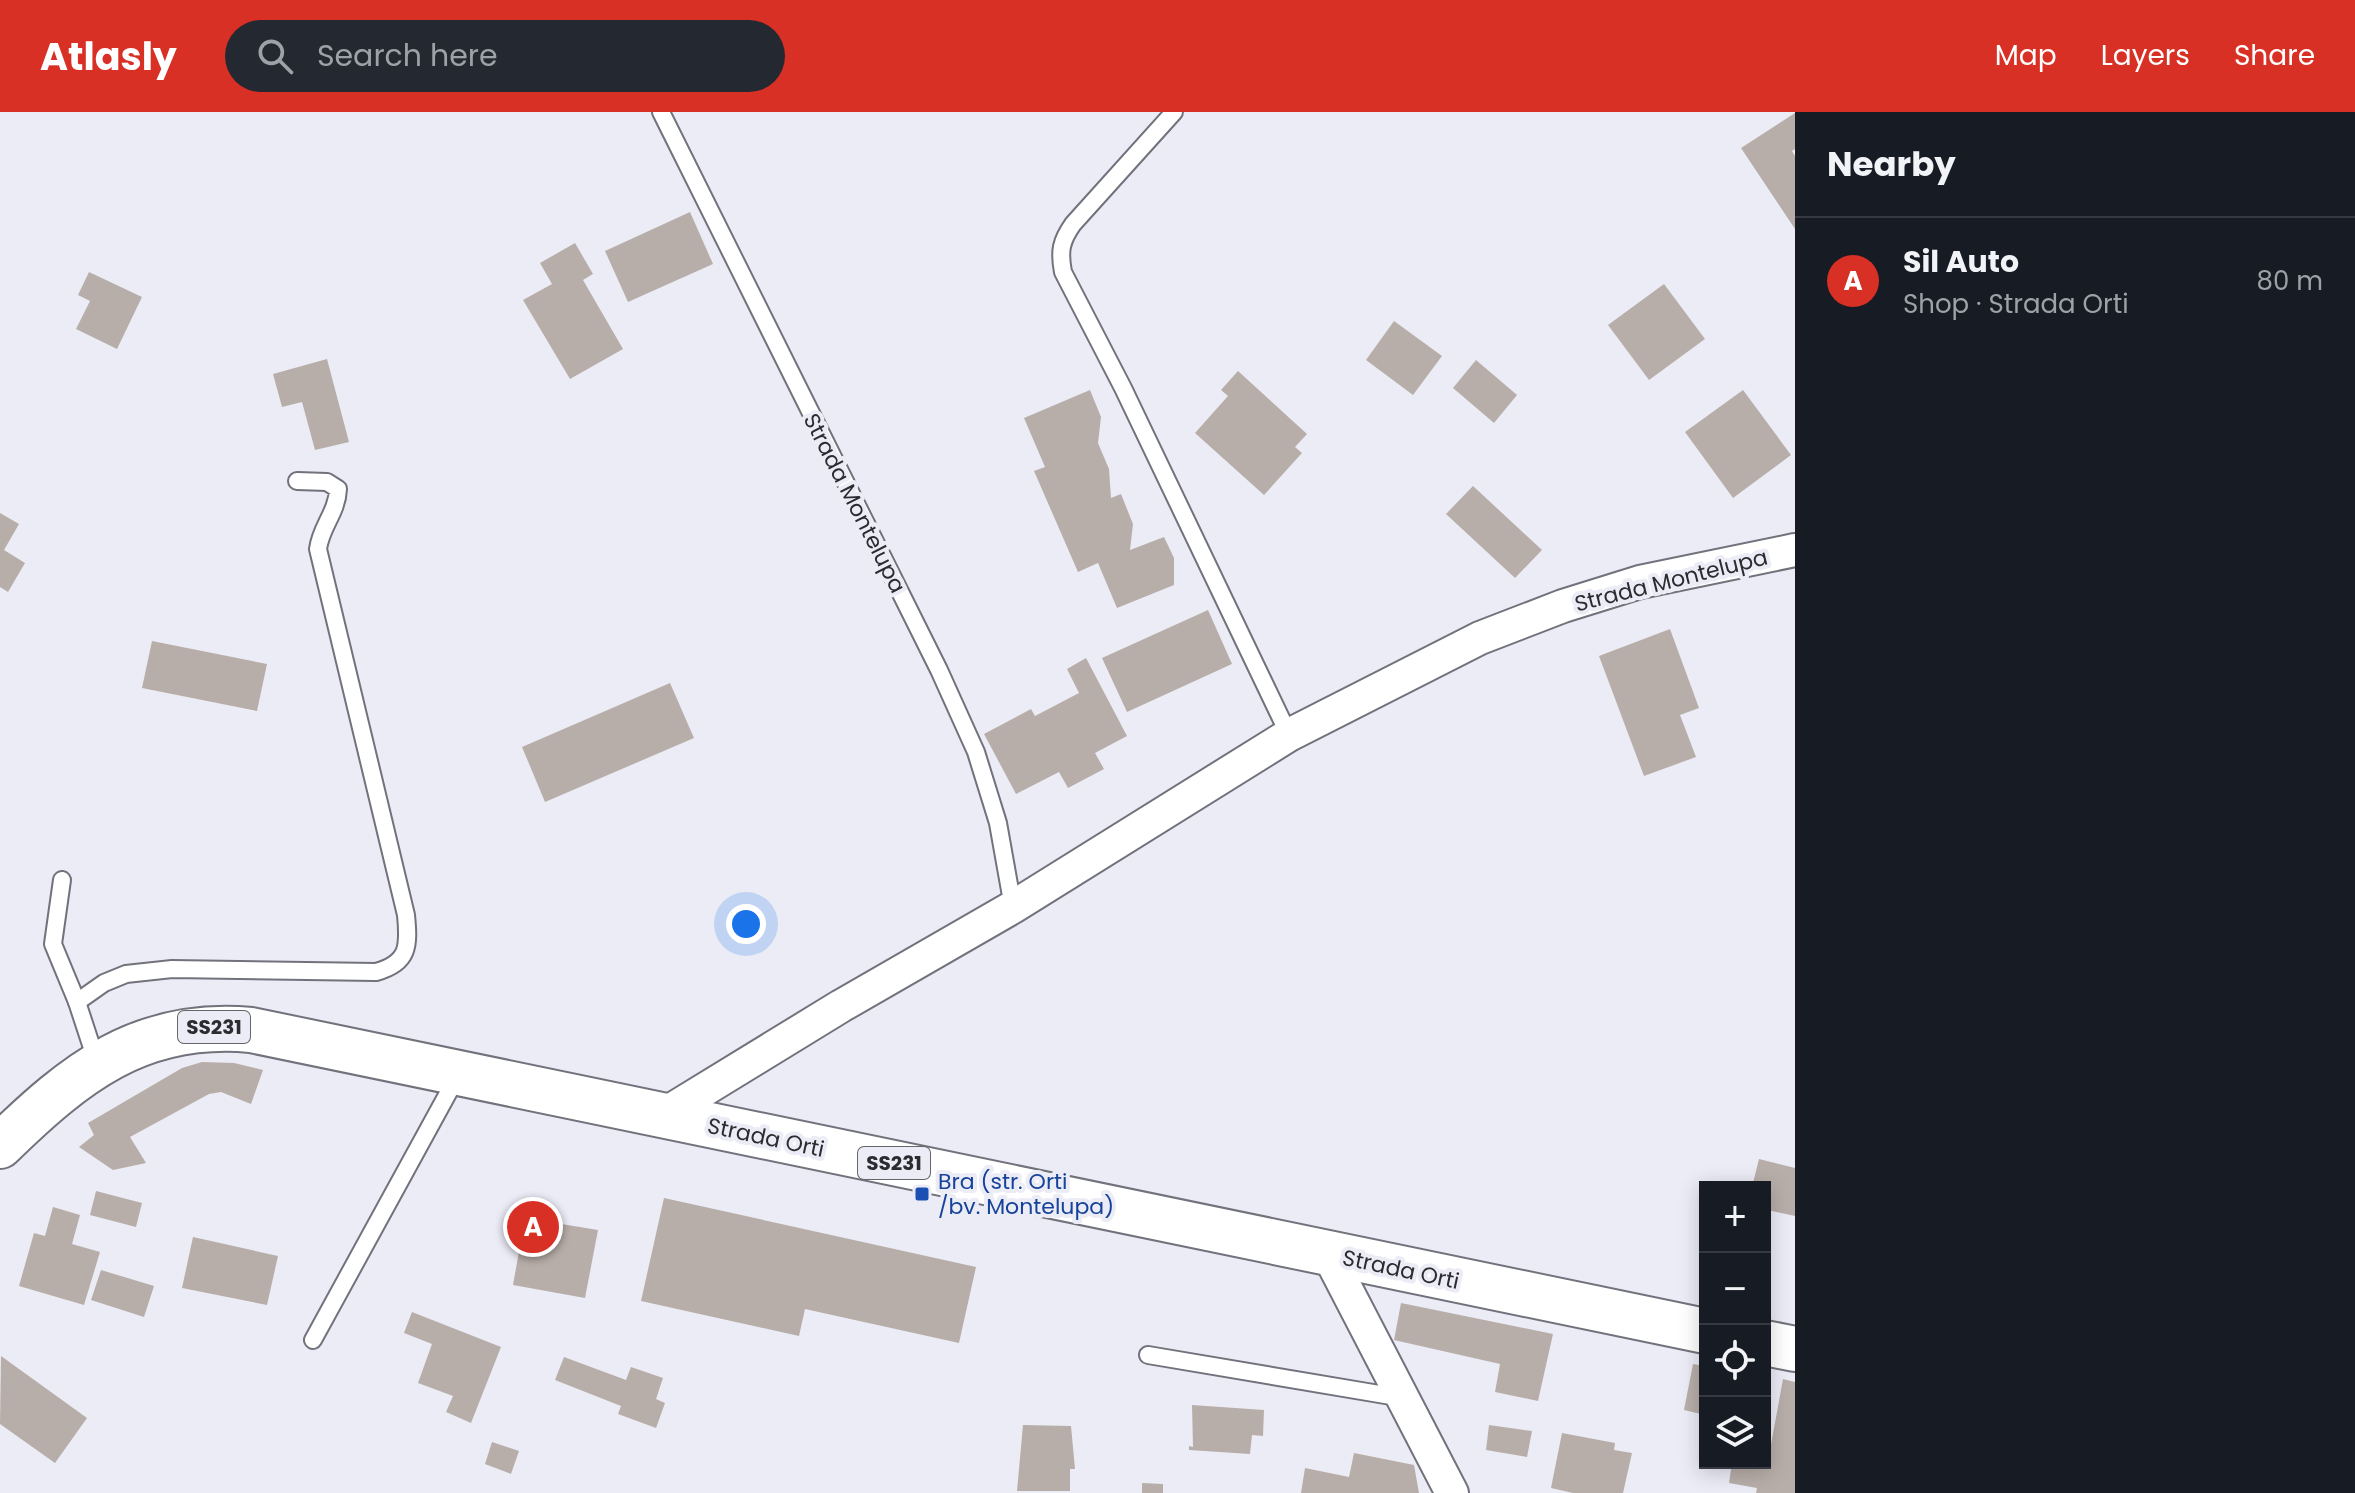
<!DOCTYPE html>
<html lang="en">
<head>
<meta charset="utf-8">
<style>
	:root { --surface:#171b24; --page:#242831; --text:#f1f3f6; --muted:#9ea1a6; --line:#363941; --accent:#d93025 }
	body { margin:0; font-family:Poppins,sans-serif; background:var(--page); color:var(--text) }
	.controls { position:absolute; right:24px; bottom:24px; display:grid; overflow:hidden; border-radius:0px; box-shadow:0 4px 20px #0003 }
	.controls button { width:72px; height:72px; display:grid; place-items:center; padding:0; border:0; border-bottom:2px solid var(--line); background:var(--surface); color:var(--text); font:40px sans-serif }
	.you { position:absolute; left:746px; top:812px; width:28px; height:28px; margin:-20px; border:6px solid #fff; border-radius:50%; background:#1a73e8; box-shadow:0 0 0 12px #1a73e833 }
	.badge { display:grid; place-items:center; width:52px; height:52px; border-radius:50%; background:var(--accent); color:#fff; font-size:26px; font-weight:700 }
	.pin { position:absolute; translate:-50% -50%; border:4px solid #fff; box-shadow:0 2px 8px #0006 }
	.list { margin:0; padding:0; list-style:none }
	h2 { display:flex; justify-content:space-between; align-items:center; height:104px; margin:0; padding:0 32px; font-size:34px }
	h2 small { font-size:26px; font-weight:400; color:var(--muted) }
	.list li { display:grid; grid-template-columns:52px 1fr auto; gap:24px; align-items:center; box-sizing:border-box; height:128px; padding:0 32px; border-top:2px solid var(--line) }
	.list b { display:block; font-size:30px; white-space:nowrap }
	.list p { margin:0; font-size:26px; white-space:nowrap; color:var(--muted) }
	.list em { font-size:26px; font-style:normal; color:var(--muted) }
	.icon { flex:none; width:44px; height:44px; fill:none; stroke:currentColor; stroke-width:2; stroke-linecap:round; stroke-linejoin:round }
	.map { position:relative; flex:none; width:1795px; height:1381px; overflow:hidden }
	header { display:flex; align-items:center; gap:48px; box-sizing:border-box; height:112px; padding:0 40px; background:var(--accent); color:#fff }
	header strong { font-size:38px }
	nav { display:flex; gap:44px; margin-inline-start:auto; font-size:28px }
	.search { width:560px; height:72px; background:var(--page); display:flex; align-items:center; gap:20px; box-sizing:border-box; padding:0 28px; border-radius:44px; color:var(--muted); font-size:30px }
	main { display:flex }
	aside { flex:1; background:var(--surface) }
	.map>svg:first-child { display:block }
	.building { fill:#b8aea9 }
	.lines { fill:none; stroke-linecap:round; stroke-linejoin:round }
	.lane-casing { stroke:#71727b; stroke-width:20 }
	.street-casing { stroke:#71727b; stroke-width:36 }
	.primary-casing { stroke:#71727b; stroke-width:48 }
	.lane { stroke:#fff; stroke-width:16 }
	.street { stroke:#fff; stroke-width:32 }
	.primary { stroke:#fff; stroke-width:44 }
	.transit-dot { fill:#1a4fb4; stroke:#ebecf6; stroke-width:3 }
	.labels { text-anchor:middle; stroke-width:8; stroke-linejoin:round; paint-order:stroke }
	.shield { fill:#ebecf6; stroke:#65666b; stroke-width:2 }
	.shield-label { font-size:20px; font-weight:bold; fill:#2b2c30 }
	.street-label { font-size:22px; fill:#2b2c30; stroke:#ebecf6 }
	.transit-label { font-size:22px; fill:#164399; stroke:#ebecf6; text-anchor:start }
</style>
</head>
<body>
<header>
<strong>Atlasly</strong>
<div class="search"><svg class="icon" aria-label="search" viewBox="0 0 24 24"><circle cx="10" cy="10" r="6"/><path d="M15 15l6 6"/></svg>Search here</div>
<nav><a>Map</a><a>Layers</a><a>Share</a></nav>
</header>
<main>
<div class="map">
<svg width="1795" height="1381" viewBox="0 0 1795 1381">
	<rect width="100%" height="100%" fill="#ebecf6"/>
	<!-- building -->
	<g class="building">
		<polygon points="1795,1 1795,37 1792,39 1795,44 1795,117 1741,36"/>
		<polygon points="690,100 713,152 628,190 605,139"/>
		<polygon points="575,131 593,162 583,168 623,237 570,267 523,188 552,172 540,151"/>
		<polygon points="89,160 142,185 117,237 76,217 90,189 78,183"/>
		<polygon points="1664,172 1705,227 1649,268 1608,213"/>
		<polygon points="1394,209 1442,244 1413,283 1366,248"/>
		<polygon points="327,247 349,330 315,338 302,290 282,295 273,262"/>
		<polygon points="1476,248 1517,283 1494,311 1453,276"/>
		<polygon points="1238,259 1307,322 1295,335 1302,341 1264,383 1195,321 1228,284 1221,278"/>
		<polygon points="1090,278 1101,305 1098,331 1109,357 1111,386 1121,382 1133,412 1130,438 1164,425 1174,446 1174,473 1117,496 1098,451 1078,460 1034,359 1045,355 1024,306"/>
		<polygon points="1743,278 1791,343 1733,386 1685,320"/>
		<polygon points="1473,374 1542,438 1515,466 1446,402"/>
		<polygon points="0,401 19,412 4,438 25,451 8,480 0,475"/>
		<polygon points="1208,498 1232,552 1127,600 1102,546"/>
		<polygon points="1670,517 1699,596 1680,603 1696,645 1644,664 1599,544"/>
		<polygon points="152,529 267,552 257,599 142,576"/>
		<polygon points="1086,546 1127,624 1095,641 1104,657 1068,676 1059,660 1016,682 984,622 1031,597 1035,604 1079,581 1067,557"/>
		<polygon points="670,571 694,626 545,690 522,635"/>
		<polygon points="202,950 234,951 263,958 251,992 221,980 209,982 130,1025 146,1051 113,1058 79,1035 94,1023 88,1011 182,956"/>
		<polygon points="1759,1047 1795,1056 1795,1104 1767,1098 1765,1075 1752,1075"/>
		<polygon points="96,1079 142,1091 136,1115 90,1103"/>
		<polygon points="664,1086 976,1155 959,1231 805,1197 799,1224 641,1189"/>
		<polygon points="53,1095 80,1103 72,1132 100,1140 84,1193 19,1174 34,1121 45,1124"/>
		<polygon points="525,1106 598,1118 585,1186 513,1173"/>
		<polygon points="193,1125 278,1144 267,1193 182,1176"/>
		<polygon points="101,1158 154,1174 144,1205 91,1188"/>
		<polygon points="1401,1191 1553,1222 1538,1289 1495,1280 1500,1252 1394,1228"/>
		<polygon points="412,1200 501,1235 471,1311 446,1300 453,1284 418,1271 432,1232 404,1221"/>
		<polygon points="1,1244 87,1306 55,1351 0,1312"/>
		<polygon points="564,1245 626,1268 631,1255 663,1266 656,1287 665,1291 656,1316 618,1302 621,1294 555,1268"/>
		<polygon points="1693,1252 1705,1254 1705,1303 1684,1298"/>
		<polygon points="1783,1267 1795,1270 1795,1381 1756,1381 1757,1376 1729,1371 1732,1351 1768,1349"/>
		<polygon points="1192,1293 1264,1298 1263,1324 1252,1323 1250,1342 1189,1338 1189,1334 1193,1335"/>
		<polygon points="1023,1313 1071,1314 1075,1357 1070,1357 1070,1379 1017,1379"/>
		<polygon points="1489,1313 1532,1319 1527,1345 1486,1338"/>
		<polygon points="1562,1321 1615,1331 1614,1338 1632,1341 1623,1381 1573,1381 1551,1376"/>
		<polygon points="492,1330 519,1339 511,1362 485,1352"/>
		<polygon points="1354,1341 1414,1353 1419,1381 1301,1381 1305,1356 1349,1365"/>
		<polygon points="1142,1371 1163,1372 1163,1381 1142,1381"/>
	</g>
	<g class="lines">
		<defs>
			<g id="lane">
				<polyline points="661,0 939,558 976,640 998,711 1013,795"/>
				<path d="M1174 0 1073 112C1061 129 1059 139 1063 160L1123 276 1289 623"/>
				<polyline points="62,768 53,832 77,890"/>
				<path d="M97 951 77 890 104 871 126 862 172 857 376 860C409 851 409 834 406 803L318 437C321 414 337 401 338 377L327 370 297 369"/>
				<polyline points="313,1228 458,963"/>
				<polyline points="1148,1243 1403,1286"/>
			</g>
			<g id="street">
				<polyline points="663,1003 841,894 1013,795 1289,623 1480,526 1563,494 1640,470 1795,438"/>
				<polyline points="1328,1142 1452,1381"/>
			</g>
			<g id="primary">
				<path d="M0 1034C75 961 140 908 251 918L1705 1219"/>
				<polyline points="1765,1231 1795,1237"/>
			</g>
		</defs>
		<!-- lane casing -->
		<use href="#lane" class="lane-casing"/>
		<!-- street casing -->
		<use href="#street" class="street-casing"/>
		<!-- primary casing -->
		<use href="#primary" class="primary-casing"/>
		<!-- lane -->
		<use href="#lane" class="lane"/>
		<!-- street -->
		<use href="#street" class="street"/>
		<!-- primary -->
		<use href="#primary" class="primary"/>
	</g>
	<!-- markers -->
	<rect class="transit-dot" x="914" y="1074" width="16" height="16" rx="4"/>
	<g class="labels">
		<!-- shield labels -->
		<g class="shield">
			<rect x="178" y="899" width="72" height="32" rx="6"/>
			<rect x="858" y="1035" width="72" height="32" rx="6"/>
		</g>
		<g class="shield-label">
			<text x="214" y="922">SS231</text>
			<text x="894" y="1058">SS231</text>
		</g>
		<!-- street labels -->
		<g class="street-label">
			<text transform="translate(855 391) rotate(63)" y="8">Strada Montelupa</text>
			<text transform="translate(1671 468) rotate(-14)" y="8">Strada Montelupa</text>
			<text transform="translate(766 1025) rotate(12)" y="8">Strada Orti</text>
			<text transform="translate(1401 1157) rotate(12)" y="8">Strada Orti</text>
		</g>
		<!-- transit labels -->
		<g class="transit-label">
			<text x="938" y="1077">Bra (str. Orti<tspan x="938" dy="25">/bv. Montelupa)</tspan></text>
		</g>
	</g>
</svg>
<div class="controls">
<button>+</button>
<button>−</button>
<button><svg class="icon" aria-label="locate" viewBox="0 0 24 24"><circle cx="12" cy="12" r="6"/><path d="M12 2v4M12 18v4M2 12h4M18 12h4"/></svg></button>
<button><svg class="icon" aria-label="layers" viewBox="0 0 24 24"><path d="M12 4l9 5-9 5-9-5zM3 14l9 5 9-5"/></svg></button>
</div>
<div class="you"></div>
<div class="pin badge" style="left:533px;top:1115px">A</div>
</div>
<aside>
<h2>Nearby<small></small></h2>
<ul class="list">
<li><span class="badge">A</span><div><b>Sil Auto</b><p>Shop · Strada Orti</p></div><em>80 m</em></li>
</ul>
</aside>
</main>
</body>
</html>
